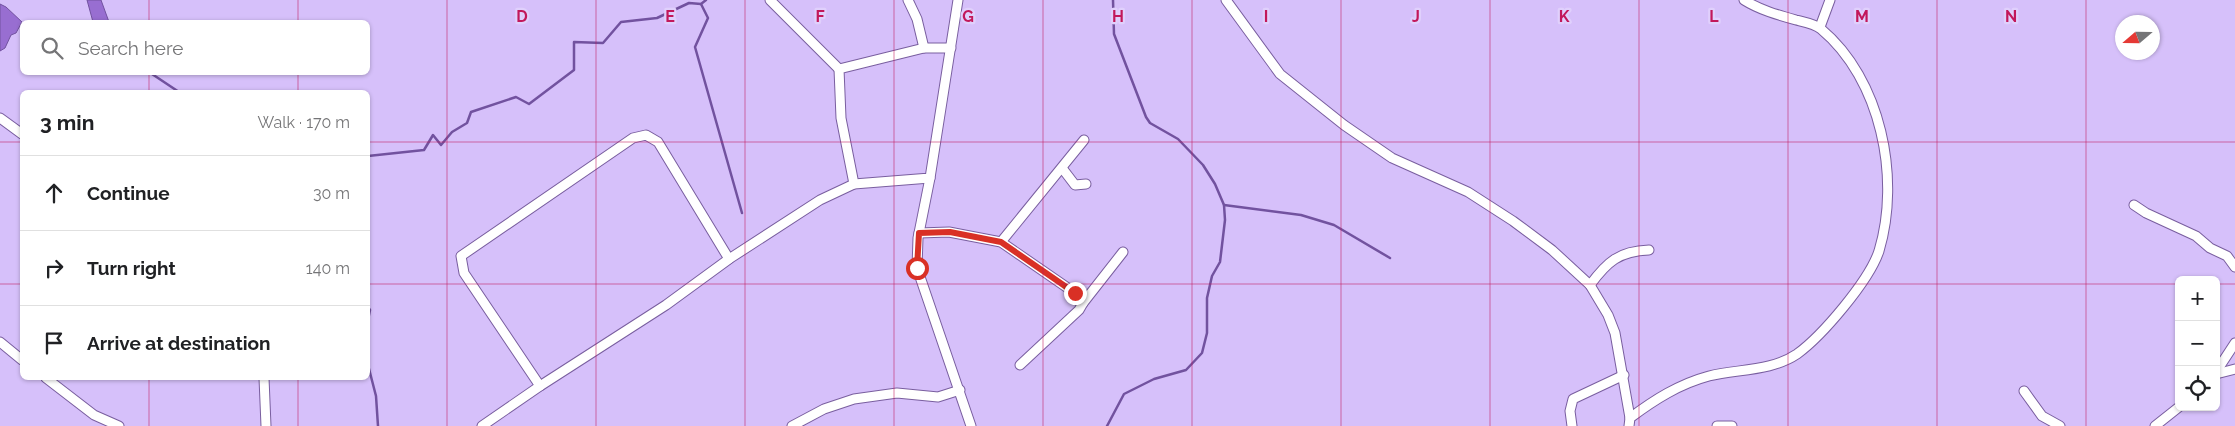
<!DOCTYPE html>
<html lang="en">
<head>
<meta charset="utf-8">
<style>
	:root { --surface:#fff; --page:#f2f2f2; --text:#202124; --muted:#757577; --line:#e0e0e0 }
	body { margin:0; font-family:Raleway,sans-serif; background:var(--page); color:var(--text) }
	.controls { position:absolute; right:15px; bottom:15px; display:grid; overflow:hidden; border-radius:8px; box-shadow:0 1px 4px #0004 }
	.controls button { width:45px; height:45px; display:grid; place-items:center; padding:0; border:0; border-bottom:1px solid var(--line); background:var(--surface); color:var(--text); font:25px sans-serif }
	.compass { position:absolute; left:2115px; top:15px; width:45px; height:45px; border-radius:50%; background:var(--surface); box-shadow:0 1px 4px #0004; rotate:250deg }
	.stop { position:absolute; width:15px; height:15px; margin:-11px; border:4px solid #d93025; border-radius:50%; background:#fff }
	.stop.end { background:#d93025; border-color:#fff; box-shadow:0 1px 5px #0008 }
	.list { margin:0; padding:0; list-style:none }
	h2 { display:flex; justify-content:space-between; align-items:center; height:65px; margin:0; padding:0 20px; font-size:21px }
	h2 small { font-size:16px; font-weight:400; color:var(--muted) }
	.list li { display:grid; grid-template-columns:32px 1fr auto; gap:15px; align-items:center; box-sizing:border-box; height:75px; padding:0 20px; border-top:1px solid var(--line) }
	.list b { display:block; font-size:19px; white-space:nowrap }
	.list em { font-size:16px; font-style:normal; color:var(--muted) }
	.icon { flex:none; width:28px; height:28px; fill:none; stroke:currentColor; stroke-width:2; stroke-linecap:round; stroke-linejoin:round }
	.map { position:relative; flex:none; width:2235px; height:426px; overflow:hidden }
	.search { position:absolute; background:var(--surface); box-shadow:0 1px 4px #0004; left:20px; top:20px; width:350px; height:55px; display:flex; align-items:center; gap:12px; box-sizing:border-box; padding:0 18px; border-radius:8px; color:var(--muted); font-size:19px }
	.panel { position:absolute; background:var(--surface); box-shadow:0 1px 4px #0004; left:20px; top:90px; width:350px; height:290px; border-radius:8px }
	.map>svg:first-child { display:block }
	.water { fill:#986ed1; stroke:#72529f }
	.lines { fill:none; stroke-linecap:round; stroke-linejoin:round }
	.stream { stroke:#72529f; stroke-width:2.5 }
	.minor-casing { stroke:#795e9f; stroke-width:11 }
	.minor { stroke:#fff; stroke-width:9 }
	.route { stroke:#d93025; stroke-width:6 }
	.grid { fill:none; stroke:#c2185b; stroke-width:1; stroke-opacity:0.55 }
	.grid-label { font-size:16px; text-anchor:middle; font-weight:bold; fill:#c2185b; stroke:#e0d0fc; stroke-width:4.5; stroke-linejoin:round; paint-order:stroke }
</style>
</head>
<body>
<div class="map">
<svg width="2235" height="426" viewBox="0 0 2235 426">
	<rect width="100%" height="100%" fill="#d6c0fa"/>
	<!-- water -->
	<g class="water">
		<polygon points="87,0 101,0 109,22 93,22"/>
		<polygon points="0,4 6,7 22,22 16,33 11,35 5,48 0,51"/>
	</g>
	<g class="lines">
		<!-- stream -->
		<g class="stream">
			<polyline points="701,4 708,18 695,47 742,213"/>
			<polyline points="149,72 179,92"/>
			<polyline points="368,156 424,150 433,135 441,145 452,132 467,123 471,112 516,97 529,104 574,70 574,42 603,43 621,22 657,18 689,3 701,4 706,0"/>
			<polyline points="1224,205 1301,215 1334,225 1390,258"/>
			<polyline points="368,307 370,310 368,320"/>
			<polyline points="368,365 376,396 378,426"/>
			<polyline points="1107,426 1124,394 1154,379 1186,370 1202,353 1207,333 1207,298 1212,276 1220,262 1225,220 1224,205 1215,184 1203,165 1178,139 1150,123 1146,117 1114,34 1113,0"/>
		</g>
		<defs>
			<g id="minor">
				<polyline points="770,0 839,69"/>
				<polyline points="908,0 917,19 924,48"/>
				<polyline points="1226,0 1280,74 1344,125 1392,158 1468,192 1513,221 1552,250 1590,285 1608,315 1615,333 1630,418"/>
				<polyline points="1820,27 1830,0"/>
				<polyline points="0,118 22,134"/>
				<polyline points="1062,168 1075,185 1086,184"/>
				<polyline points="930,178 918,238 917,268 971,426"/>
				<polyline points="854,184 841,118 839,69 924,48 951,48"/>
				<polyline points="2134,205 2146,213 2196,236 2210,248 2227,256 2235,267"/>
				<polyline points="919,233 949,232 1001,242 1075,293 1083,303"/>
				<polyline points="1001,242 1084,140"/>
				<path d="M1590 285C1607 262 1619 251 1649 250"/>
				<polyline points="0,342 22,360"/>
				<polyline points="1020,365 1079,310 1083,303 1123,252"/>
				<polyline points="2216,372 2235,343"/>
				<polyline points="2216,374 2235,369"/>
				<polyline points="46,378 94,415 119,426"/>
				<polyline points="264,378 266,426"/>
				<polyline points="540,386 464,273 461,256 633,138 646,135 658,142 729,259"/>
				<polyline points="2024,391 2042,416 2060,426"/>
				<polyline points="482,426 540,386 666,305 729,259 820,200 854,184 930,178 958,0"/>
				<polyline points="792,426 824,409 854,399 897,393 938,397 960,390"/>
				<polyline points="1572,426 1570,411 1573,399 1624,375"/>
				<path d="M1629 426 1630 418C1654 400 1679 384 1709 376 1738 369 1772 371 1797 354 1822 336 1869 281 1879 251 1901 178 1881 79 1821 29 1815 24 1804 22 1796 20 1778 15 1760 10 1744 0"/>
				<polyline points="1717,426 1732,426"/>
				<polyline points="2155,426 2179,407"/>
			</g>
		</defs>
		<!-- minor casing -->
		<use href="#minor" class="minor-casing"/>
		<!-- minor -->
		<use href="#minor" class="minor"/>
	</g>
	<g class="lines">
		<!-- route -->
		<polyline class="route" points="917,268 919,233 950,232 1001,242 1075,293"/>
	</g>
	<!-- grid -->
	<path class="grid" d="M149 0V22M298 0V22M447 0V426M596 0V426M745 0V426M894 0V426M1043 0V426M1192 0V426M1341 0V426M1490 0V426M1639 0V426M1788 0V426M1937 0V426M2086 0V426M149 72V92M298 72V92M0 142H22M368 142H2235M0 284H22M368 284H2179M2216 284H2235M149 378V426M298 378V426"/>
	<g class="grid-label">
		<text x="522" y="22">D</text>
		<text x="670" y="22">E</text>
		<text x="820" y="22">F</text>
		<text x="968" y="22">G</text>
		<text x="1118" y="22">H</text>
		<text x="1266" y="22">I</text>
		<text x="1416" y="22">J</text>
		<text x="1564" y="22">K</text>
		<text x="1714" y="22">L</text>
		<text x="1862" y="22">M</text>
		<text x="2011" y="22">N</text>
	</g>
</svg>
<div class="controls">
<button>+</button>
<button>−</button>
<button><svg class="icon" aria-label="locate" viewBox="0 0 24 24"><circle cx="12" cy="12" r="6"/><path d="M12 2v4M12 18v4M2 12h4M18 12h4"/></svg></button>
</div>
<svg class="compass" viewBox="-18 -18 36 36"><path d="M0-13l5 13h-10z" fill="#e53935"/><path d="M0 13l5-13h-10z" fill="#757577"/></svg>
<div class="stop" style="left:917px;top:268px"></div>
<div class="stop end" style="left:1075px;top:293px"></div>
<div class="search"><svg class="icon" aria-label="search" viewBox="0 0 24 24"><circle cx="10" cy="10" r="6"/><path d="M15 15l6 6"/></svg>Search here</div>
<section class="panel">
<h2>3 min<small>Walk · 170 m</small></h2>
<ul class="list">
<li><svg class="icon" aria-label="ahead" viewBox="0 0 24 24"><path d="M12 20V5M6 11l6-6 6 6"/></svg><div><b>Continue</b></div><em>30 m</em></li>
<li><svg class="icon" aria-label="right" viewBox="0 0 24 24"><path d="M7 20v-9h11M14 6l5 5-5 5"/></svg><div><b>Turn right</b></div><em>140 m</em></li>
<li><svg class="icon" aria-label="arrive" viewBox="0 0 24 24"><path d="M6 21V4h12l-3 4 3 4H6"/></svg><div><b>Arrive at destination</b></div></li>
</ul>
</section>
</div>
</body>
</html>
